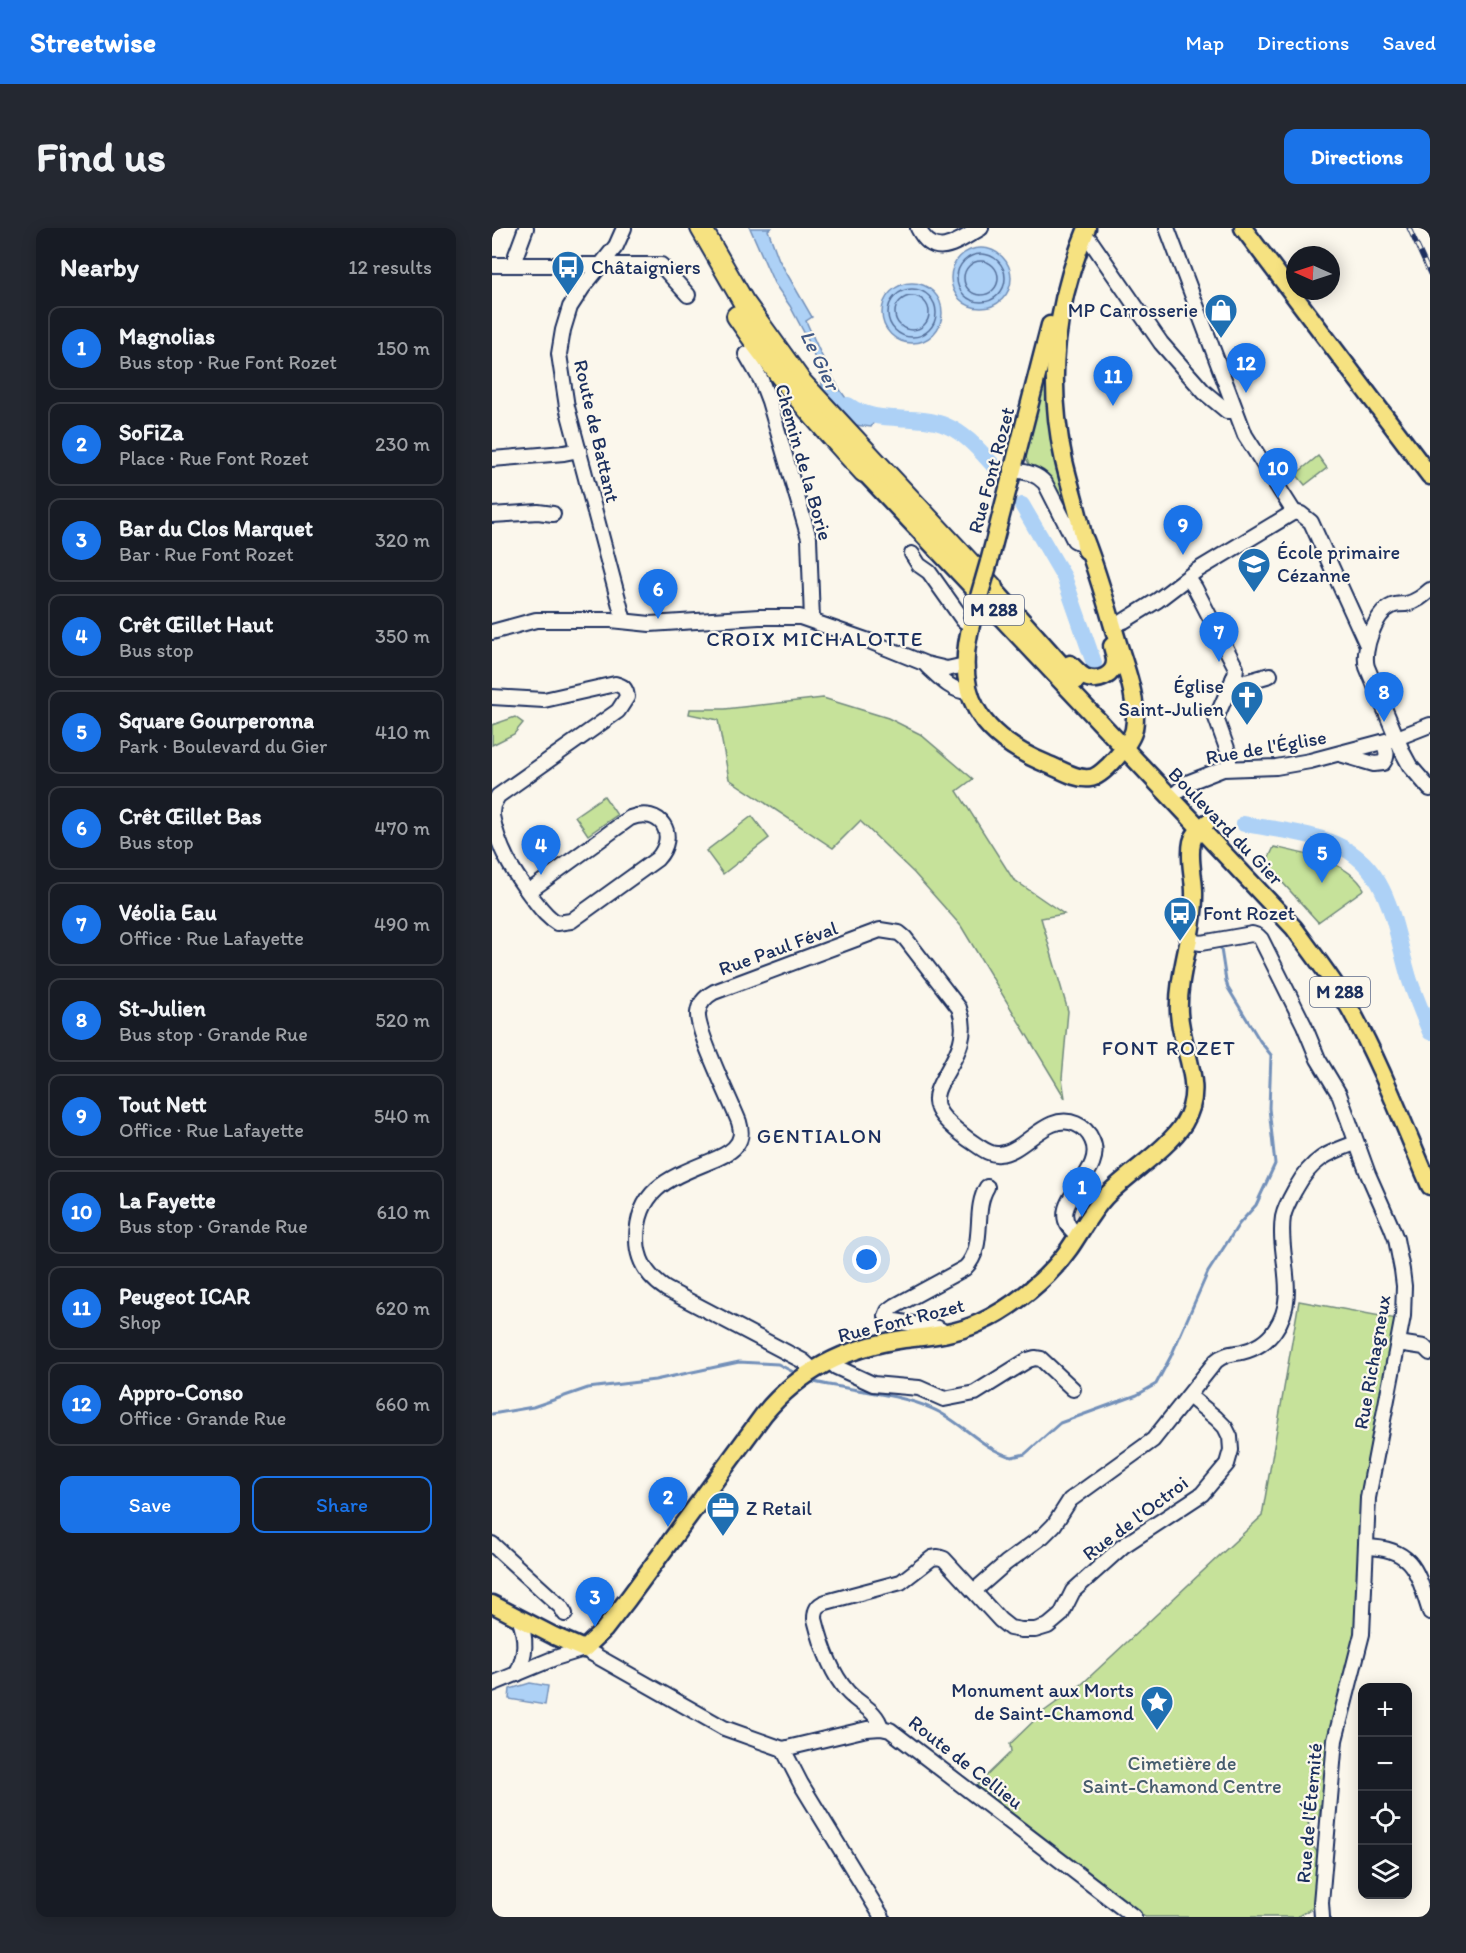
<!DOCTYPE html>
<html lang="en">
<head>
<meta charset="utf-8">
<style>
	:root { --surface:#171b24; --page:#242831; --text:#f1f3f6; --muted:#9ea1a6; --line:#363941; --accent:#1a73e8 }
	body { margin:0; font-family:Itim,sans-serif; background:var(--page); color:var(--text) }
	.controls { position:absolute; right:18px; bottom:18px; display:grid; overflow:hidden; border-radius:12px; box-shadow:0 3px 15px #0003 }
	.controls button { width:54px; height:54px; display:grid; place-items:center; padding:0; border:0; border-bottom:2px solid var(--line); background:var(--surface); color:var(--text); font:30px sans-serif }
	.compass { position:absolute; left:794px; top:18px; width:54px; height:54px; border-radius:50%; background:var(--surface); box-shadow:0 3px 15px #0003; rotate:273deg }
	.you { position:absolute; left:375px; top:1032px; width:21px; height:21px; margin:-15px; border:4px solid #fff; border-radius:50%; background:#1a73e8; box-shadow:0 0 0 9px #1a73e833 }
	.badge { display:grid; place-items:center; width:39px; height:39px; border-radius:50%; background:var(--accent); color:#fff; font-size:20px; font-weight:700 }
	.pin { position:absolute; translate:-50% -50px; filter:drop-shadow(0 2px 3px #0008) }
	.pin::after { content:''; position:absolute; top:32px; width:21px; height:18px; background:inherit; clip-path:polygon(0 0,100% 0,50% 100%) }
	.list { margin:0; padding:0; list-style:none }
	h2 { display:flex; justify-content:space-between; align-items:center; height:78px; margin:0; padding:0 24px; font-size:26px }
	h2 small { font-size:20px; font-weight:400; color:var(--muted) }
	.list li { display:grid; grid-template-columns:39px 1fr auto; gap:18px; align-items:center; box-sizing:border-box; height:84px; margin:0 12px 12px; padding:0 12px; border:2px solid var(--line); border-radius:12px }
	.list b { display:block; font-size:22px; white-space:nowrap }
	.list p { margin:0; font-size:20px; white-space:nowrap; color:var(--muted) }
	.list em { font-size:20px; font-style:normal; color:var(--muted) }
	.actions { display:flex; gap:12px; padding:18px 24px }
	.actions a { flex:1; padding:14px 0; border:2px solid var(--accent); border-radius:12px; text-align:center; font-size:21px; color:var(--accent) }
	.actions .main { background:var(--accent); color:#fff }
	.icon { flex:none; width:33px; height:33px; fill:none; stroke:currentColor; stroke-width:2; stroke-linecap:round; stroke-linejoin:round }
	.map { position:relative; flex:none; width:938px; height:1689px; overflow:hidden; border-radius:12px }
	header { display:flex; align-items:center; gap:36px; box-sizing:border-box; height:84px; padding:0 30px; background:var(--accent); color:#fff }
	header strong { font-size:28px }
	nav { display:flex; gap:33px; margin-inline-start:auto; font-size:21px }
	.intro { display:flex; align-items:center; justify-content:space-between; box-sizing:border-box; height:144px; padding:0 36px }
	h1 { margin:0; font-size:42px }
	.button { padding:15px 27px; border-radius:12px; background:var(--accent); color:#fff; font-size:21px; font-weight:700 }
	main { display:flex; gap:36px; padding:0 36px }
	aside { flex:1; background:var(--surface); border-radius:12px; box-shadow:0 3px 15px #0003 }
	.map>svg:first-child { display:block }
	.green { fill:#c6e29a; stroke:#70887c; stroke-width:1.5 }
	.water { fill:#add1f6; stroke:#7390b9; stroke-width:1.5 }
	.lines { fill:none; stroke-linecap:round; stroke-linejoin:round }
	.shore { stroke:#55709b; stroke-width:1.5 }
	.stream { stroke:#7390b9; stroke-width:3 }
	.river { stroke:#add1f6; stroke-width:16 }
	.minor-casing { stroke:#1b2f5e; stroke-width:18 }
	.major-casing { stroke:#1b2f5e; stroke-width:21 }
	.highway-casing { stroke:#1b2f5e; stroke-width:24 }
	.minor { stroke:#fbf7ec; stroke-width:14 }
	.major { stroke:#f6e281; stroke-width:16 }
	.highway { stroke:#f6e281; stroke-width:20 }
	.rail-casing { stroke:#1b2f5e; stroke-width:5 }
	.rail { stroke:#fbf7ec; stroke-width:3; stroke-dasharray:9; stroke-linecap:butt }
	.major-bridge-casing { stroke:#1b2f5e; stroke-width:21; stroke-linecap:butt }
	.major-bridge { stroke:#f6e281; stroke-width:16 }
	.labels { text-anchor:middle; stroke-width:4.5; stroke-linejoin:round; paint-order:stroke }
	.shield { fill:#fbf7ec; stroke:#5e6b89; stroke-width:1.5 }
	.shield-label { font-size:18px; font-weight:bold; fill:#1b2f5e }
	.poi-label { font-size:20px; fill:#1b2f5e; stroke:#fbf7ec; text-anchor:start }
	.street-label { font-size:20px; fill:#1b2f5e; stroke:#fbf7ec }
	.park-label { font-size:20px; fill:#465c6d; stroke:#fbf7ec }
	.water-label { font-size:21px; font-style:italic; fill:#405884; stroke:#fbf7ec }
	.neighbourhood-label { font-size:21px; letter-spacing:1.5px; fill:#1b2f5e; stroke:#fbf7ec }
</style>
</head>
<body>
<header>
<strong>Streetwise</strong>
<nav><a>Map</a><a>Directions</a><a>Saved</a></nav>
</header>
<div class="intro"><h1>Find us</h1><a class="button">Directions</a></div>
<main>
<aside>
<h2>Nearby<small>12 results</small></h2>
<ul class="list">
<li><span class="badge">1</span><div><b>Magnolias</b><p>Bus stop · Rue Font Rozet</p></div><em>150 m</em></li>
<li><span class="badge">2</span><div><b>SoFiZa</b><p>Place · Rue Font Rozet</p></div><em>230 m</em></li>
<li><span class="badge">3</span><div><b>Bar du Clos Marquet</b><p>Bar · Rue Font Rozet</p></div><em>320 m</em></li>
<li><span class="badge">4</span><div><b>Crêt Œillet Haut</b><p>Bus stop</p></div><em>350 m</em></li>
<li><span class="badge">5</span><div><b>Square Gourperonna</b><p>Park · Boulevard du Gier</p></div><em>410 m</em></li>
<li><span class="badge">6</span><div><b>Crêt Œillet Bas</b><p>Bus stop</p></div><em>470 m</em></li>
<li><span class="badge">7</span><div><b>Véolia Eau</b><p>Office · Rue Lafayette</p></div><em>490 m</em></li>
<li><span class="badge">8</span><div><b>St-Julien</b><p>Bus stop · Grande Rue</p></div><em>520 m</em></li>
<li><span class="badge">9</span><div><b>Tout Nett</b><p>Office · Rue Lafayette</p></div><em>540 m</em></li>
<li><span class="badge">10</span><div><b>La Fayette</b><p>Bus stop · Grande Rue</p></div><em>610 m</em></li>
<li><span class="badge">11</span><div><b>Peugeot ICAR</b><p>Shop</p></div><em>620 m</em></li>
<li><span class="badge">12</span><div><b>Appro-Conso</b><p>Office · Grande Rue</p></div><em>660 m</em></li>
</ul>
<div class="actions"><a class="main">Save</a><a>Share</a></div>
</aside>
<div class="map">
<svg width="938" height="1689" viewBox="0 0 938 1689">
	<rect width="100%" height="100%" fill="#fbf7ec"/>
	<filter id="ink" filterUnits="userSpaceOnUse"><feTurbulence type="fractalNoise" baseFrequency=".0167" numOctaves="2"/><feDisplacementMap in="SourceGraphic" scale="12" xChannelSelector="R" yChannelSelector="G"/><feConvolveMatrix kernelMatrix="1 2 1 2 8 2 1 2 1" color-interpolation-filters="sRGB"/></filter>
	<g filter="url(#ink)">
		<!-- green -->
		<g class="green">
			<polygon points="556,147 581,296 549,244 537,236 532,226 552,148"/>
			<polygon points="826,228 835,240 813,257 804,246"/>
			<polygon points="331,470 396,490 428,506 481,551 465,563 521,651 572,686 549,690 576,783 570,850 573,870 469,698 422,645 368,593 341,620 237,551 226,492 197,486 198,481 233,481"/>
			<polygon points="23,489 31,495 22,506 0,517 0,497"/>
			<polygon points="112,568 125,587 96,607 83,588"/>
			<polygon points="260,588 277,610 231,646 214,623"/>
			<path d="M782 619C813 626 856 633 872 661L826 694 774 636Z"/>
			<polygon points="807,1073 905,1091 872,1275 870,1382 834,1577 828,1577 827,1589 816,1595 821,1608 820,1617 829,1629 825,1677 805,1689 653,1689 484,1558 519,1524 518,1516 551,1484 590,1456 770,1288"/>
		</g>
		<!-- water -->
		<g class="water">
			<path d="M258 0H279L276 2 287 32 320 89 314 93C324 115 342 159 359 176 366 183 376 187 384 190L379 199 363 197 330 161V150L316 112 298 78 282 55Z"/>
			<circle cx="489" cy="50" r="30"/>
			<circle cx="420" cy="85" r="30"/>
			<polygon points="38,1455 56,1458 53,1477 17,1471 18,1461"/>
		</g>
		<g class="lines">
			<!-- shore -->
			<g class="shore">
				<circle cx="489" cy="50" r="24"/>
				<circle cx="489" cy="50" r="17"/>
				<circle cx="420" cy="85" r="24"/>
				<circle cx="420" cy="85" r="17"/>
			</g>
			<!-- stream -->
			<g class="stream">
				<path d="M318 1153C359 1163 402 1164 441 1181 469 1193 490 1221 520 1229L533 1226 568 1195 645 1167 664 1156 679 1128 716 1044 747 996 764 977 783 936 777 880 779 827 768 813 736 760 734 753 729 721"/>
				<polyline points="0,1186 41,1179 96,1160 163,1152 247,1134 286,1136 307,1147"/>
			</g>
			<!-- river -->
			<g class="river">
				<path d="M356 177C385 198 423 184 455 198 474 206 487 222 501 237"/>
				<polyline points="530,277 572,349 602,435"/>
				<path d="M752 596C779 601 807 603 833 612 900 634 900 696 918 753 924 770 931 787 938 804"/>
			</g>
			<defs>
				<g id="minor">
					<polyline points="132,0 124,18 91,59 78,79 71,102 67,126 75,179 132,393"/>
					<path d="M426 0C443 34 465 13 489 0"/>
					<polyline points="675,0 753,207 802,284 809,286 819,294 875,417"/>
					<polyline points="592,8 598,12 669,115 712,164 735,183 743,183"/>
					<polyline points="0,37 169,37 196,67"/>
					<polyline points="23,37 24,27 34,0"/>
					<polyline points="254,126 269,152 277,173 317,310 320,392"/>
					<polyline points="0,231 72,225 87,222"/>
					<path d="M521 242C534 244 544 245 553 255L582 312 586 314 593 312"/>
					<polyline points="0,287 46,284 61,286"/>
					<polyline points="420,326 427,337 437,344 471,392 479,397"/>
					<polyline points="696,350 703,360 744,440 743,447 724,490 737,526 737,540"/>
					<path d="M938 362C931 368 924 374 914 376 909 376 904 376 900 378 883 385 870 423 875 439L911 525 918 538 938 561"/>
					<polyline points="621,397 632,393 666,372 704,343 802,284"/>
					<polyline points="0,404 44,392 119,392 158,396 267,389 308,389 377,413 434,436 455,441 473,437"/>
					<path d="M435 438C447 449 459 463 476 464"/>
					<polyline points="741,451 754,454 778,447"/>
					<path d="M0 469 52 472 123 456C131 458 134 460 135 469L126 483 6 568 1 577 0 585"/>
					<path d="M848 526 882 536 891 535C897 527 894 522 891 514"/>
					<polyline points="679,570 695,555 731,541 784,539 818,533 905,510 938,497"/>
					<path d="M0 588C7 622 19 641 39 668 47 678 54 689 65 695L79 693 165 631C187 607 169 578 138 590L36 664"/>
					<polyline points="697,713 709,715 760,706 766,708 769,711 812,797 826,831 847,866 876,946 899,998 904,1011 910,1042 912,1058 911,1088 876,1270 870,1406 843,1512 829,1675 830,1689"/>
					<path d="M451 1107 449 1102 445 1100 397 1092 394 1088 396 1083 403 1078 473 1040C495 1018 480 983 495 959"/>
					<polyline points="906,1115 932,1119 938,1125"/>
					<polyline points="339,1132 344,1139 381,1156 427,1160 452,1171 483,1165 536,1132 543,1130 549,1131 581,1161"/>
					<path d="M321 1142 311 1133 174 1061C156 1049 145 1033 145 1011 145 963 175 951 214 935 224 931 235 927 242 920 250 912 250 904 247 894 239 873 204 803 206 785 207 775 213 769 222 764L388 702 407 705 413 710 467 780C485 826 433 854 446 881 451 893 475 911 486 918 492 922 499 927 507 926 532 925 555 883 584 896 591 899 597 905 600 912 617 947 545 978 586 1007"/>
					<polyline points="0,1316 69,1379 73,1386"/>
					<path d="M874 1319C922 1320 925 1344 938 1384"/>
					<path d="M482 1363 514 1335 551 1308 562 1297 578 1272 661 1212 724 1133C732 1126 740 1126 750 1124 763 1121 776 1113 783 1102 808 1067 785 1027 791 989 793 979 799 969 804 960 820 931 835 925 864 915"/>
					<path d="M25 1446C34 1426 35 1411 27 1390"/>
					<polyline points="0,1456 63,1430 92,1421 232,1500 291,1521 375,1501 389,1500 398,1502 642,1689"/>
					<path d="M389 1500C385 1482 366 1476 355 1463 338 1444 329 1415 323 1391 323 1382 325 1377 334 1374L409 1354 440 1330 446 1329 452 1331 508 1392 518 1400 529 1402H543L556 1398 569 1387 581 1363 631 1318 710 1266 735 1236 739 1222 738 1209 733 1199 724 1190 697 1168"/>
					<polyline points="291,1521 309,1556 390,1689"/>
				</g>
				<g id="major">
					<polyline points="751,0 938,248"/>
					<path d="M372 244 802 700C821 726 841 751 857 779 889 836 912 898 938 958"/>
					<path d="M594 322C589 292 579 263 572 233 554 151 563 77 595 0"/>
					<polyline points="497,334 558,97"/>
					<polyline points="500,359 584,453"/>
					<path d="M480 393C460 466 487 508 555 536 568 541 584 552 598 550 611 549 640 514 642 501 647 472 633 439 625 412 615 378 606 345 593 312"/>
					<path d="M578 436C583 440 587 446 593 449 606 455 623 447 623 433 623 428 621 422 620 418"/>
					<path d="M0 1376 62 1408 92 1421 112 1402 136 1371 272 1186C308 1142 356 1119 412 1111 438 1108 463 1106 487 1095 520 1080 556 1051 577 1021 589 1004 598 985 613 969 635 946 676 921 692 895 715 858 689 823 687 785 685 746 702 708 702 669 703 651 696 632 700 614 702 605 710 600 716 594"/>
				</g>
				<g id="highway">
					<polyline points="209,0 251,73 310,155 500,359"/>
					<path d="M245 88C284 146 325 193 372 244"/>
				</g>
			</defs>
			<!-- minor casing -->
			<use href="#minor" class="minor-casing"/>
			<!-- major casing -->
			<use href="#major" class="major-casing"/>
			<!-- highway casing -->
			<use href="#highway" class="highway-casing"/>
			<!-- minor -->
			<use href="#minor" class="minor"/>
			<!-- major -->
			<use href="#major" class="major"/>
			<!-- highway -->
			<use href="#highway" class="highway"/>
			<defs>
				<polyline id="rail" points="917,0 938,46"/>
			</defs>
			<!-- rail casing -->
			<use href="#rail" class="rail-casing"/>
			<!-- rail -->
			<use href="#rail" class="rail"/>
			<defs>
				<polyline id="major-bridge" points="480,393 497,334"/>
			</defs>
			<!-- major-bridge casing -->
			<use href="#major-bridge" class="major-bridge-casing"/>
			<!-- major-bridge -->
			<use href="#major-bridge" class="major-bridge"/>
		</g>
	</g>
	<!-- icons -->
	<defs>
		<symbol id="bus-pin" viewBox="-11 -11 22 30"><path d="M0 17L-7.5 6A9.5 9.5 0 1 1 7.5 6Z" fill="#1f6fb2" stroke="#fbf7ec"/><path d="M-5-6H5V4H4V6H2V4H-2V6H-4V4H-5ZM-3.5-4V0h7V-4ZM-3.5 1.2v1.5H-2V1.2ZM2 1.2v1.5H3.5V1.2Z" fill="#fff"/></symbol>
		<symbol id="shop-pin" viewBox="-11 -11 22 30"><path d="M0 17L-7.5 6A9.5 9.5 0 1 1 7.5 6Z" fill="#1f6fb2" stroke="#fbf7ec"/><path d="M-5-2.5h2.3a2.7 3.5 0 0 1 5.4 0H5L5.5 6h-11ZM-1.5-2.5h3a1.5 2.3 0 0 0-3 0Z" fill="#fff"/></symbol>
		<symbol id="school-pin" viewBox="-11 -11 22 30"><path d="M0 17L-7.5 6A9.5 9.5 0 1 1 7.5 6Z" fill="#1f6fb2" stroke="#fbf7ec"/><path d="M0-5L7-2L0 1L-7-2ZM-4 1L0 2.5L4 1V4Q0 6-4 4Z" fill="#fff"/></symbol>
		<symbol id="church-pin" viewBox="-11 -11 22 30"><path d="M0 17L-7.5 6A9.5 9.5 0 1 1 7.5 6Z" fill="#1f6fb2" stroke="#fbf7ec"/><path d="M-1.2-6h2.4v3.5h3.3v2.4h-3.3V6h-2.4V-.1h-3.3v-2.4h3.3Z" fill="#fff"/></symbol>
		<symbol id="office-pin" viewBox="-11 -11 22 30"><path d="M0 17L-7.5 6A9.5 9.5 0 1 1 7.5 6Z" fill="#1f6fb2" stroke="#fbf7ec"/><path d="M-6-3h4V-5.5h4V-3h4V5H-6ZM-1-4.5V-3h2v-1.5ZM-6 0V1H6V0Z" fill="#fff"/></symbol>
		<symbol id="sight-pin" viewBox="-11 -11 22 30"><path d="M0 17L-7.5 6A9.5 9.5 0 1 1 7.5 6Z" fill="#1f6fb2" stroke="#fbf7ec"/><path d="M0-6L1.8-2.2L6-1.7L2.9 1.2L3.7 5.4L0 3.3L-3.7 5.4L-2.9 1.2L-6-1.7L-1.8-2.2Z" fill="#fff"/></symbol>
	</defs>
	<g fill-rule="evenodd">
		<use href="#bus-pin" x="57" y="20" width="38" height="52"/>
		<use href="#shop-pin" x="710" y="63" width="38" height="52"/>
		<use href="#school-pin" x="743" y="317" width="38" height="52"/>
		<use href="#church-pin" x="736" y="450" width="38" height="52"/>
		<use href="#bus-pin" x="669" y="666" width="38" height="52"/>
		<use href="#office-pin" x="212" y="1261" width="38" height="52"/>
		<use href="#sight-pin" x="646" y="1455" width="38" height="52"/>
	</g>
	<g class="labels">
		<!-- shield labels -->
		<g class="shield">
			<rect x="472" y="367" width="60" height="30" rx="4.5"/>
			<rect x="818" y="749" width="60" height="30" rx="4.5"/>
		</g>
		<g class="shield-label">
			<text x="502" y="388">M 288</text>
			<text x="848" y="770">M 288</text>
		</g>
		<!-- poi labels -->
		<g class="poi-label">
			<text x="99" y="46">Châtaigniers</text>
			<text x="706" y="89" text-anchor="end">MP Carrosserie</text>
			<text x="785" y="331">École primaire<tspan x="785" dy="23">Cézanne</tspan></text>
			<text x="732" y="465" text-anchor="end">Église<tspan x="732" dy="23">Saint-Julien</tspan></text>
			<text x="711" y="692">Font Rozet</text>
			<text x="254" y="1287">Z Retail</text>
			<text x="642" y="1469" text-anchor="end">Monument aux Morts<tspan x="642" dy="23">de Saint-Chamond</tspan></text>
		</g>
		<!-- street labels -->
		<g class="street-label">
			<text transform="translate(105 203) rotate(77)" y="7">Route de Battant</text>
			<text transform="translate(312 234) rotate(74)" y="7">Chemin de la Borie</text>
			<text transform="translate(499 242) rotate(-75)" y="7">Rue Font Rozet</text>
			<text transform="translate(774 519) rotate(-10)" y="7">Rue de l'Église</text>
			<text transform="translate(734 598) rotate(46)" y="7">Boulevard du Gier</text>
			<text transform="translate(286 720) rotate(-20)" y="7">Rue Paul Féval</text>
			<text transform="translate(409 1092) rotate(-14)" y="7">Rue Font Rozet</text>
			<text transform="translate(880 1134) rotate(-80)" y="7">Rue Richagneux</text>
			<text transform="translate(643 1290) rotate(-37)" y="7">Rue de l'Octroi</text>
			<text transform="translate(474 1534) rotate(38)" y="7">Route de Cellieu</text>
			<text transform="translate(817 1585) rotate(-85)" y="7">Rue de l'Éternité</text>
		</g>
		<!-- park labels -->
		<g class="park-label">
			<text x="690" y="1542">Cimetière de<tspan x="690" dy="23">Saint-Chamond Centre</tspan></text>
		</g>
		<!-- water labels -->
		<g class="water-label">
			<text transform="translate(328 132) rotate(64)" y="7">Le Gier</text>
		</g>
		<!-- neighbourhood labels -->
		<g class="neighbourhood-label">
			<text x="323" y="418">CROIX MICHALOTTE</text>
			<text x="677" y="827">FONT ROZET</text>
			<text x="328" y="915">GENTIALON</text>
		</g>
	</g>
</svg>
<div class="controls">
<button>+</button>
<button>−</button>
<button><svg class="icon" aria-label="locate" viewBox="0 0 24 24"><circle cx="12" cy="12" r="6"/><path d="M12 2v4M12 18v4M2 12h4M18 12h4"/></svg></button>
<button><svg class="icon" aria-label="layers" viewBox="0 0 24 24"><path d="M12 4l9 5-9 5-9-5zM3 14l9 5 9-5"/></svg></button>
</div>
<svg class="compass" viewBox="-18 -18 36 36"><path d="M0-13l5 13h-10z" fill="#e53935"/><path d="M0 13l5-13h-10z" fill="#9ea1a6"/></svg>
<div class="you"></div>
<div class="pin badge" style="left:590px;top:989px">1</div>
<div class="pin badge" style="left:176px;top:1299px">2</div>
<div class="pin badge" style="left:103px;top:1399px">3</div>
<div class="pin badge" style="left:49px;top:647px">4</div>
<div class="pin badge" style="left:830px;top:655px">5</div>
<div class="pin badge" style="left:166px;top:391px">6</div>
<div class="pin badge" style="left:727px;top:434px">7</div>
<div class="pin badge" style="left:892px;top:494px">8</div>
<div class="pin badge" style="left:691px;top:327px">9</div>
<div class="pin badge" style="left:786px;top:270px">10</div>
<div class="pin badge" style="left:621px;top:178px">11</div>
<div class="pin badge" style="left:754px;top:165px">12</div>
</div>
</main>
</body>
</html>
